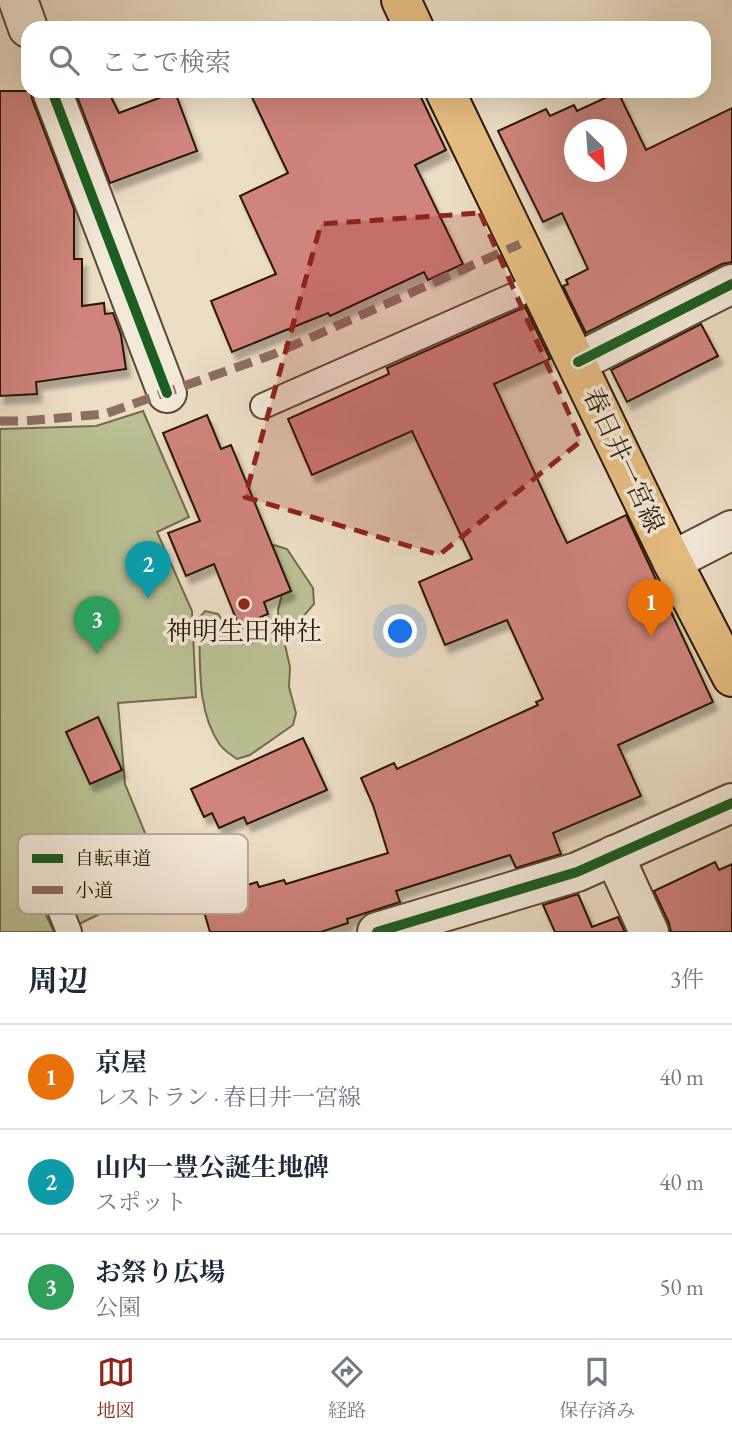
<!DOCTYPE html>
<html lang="ja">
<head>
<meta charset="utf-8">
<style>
	:root { --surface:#fff; --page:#f6f6f7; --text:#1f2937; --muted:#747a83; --line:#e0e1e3; --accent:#8f2418 }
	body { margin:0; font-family:"EB Garamond","Noto Serif JP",serif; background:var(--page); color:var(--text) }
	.compass { position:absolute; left:564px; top:119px; width:63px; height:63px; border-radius:50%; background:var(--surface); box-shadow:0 7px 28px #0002; rotate:155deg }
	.you { position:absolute; left:401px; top:632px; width:24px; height:24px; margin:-18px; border:5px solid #fff; border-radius:50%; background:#1a73e8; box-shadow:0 0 0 10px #1a73e833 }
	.badge { display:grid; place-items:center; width:46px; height:46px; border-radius:50%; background:var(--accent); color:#fff; font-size:23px; font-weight:700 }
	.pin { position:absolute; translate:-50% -58px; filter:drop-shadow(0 2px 4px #0008) }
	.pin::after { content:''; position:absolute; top:37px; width:24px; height:21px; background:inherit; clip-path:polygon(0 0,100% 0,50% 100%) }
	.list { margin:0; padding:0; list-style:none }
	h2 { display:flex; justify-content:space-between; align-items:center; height:91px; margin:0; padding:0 28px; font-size:30px }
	h2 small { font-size:23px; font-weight:400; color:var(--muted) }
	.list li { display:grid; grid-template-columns:46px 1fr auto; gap:21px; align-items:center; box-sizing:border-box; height:105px; padding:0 28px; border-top:2px solid var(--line) }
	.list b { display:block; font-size:26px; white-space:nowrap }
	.list p { margin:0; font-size:23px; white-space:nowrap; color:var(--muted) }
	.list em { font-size:23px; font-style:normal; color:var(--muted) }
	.icon { flex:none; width:38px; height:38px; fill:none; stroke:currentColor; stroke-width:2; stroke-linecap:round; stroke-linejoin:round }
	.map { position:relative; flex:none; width:732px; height:932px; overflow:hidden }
	.search { position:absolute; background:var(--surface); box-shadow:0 7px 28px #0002; left:21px; right:21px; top:21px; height:77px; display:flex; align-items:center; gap:18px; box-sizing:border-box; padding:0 24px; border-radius:21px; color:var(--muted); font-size:26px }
	.sheet { height:406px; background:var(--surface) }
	nav { display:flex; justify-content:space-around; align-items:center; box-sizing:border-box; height:98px; border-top:2px solid var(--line); background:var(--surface); font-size:19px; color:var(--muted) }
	nav a { display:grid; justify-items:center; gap:4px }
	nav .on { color:var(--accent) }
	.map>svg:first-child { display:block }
	.green { fill:#bac093; stroke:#736c4a; stroke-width:2 }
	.building { fill:#cf847d; stroke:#2c1802; stroke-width:2; fill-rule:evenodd; filter:url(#shadow) }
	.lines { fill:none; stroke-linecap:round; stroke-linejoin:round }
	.service-casing { stroke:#5c4933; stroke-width:28 }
	.minor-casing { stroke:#5c4933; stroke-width:42 }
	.primary-casing { stroke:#2c1802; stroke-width:42 }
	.service { stroke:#f3e9d9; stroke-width:24 }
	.minor { stroke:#f3e9d9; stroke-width:38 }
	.primary { stroke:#e6be82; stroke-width:38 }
	.quiet { stroke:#8d6e63; stroke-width:9; stroke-dasharray:18 9; stroke-linecap:butt }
	.cycleway-casing { stroke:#f3e9d9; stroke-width:15 }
	.cycleway { stroke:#1b5e20; stroke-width:10 }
	.marked { fill:#8f2418; fill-opacity:0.2; stroke:#8f2418; stroke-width:5; stroke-dasharray:14 9; stroke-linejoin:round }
	.poi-dot { fill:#8f2418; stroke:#f3e9d9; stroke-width:2.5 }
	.labels { text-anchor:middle; stroke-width:7; stroke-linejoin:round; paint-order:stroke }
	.street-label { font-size:26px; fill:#2c1802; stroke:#f3e9d9 }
	.poi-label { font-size:26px; fill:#2c1802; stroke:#f3e9d9 }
	.key { fill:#f3e9d9; stroke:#b7aa98; stroke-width:2 }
	.key-label { font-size:19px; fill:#2c1802 }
</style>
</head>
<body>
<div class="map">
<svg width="732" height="932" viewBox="0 0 732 932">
	<defs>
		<filter id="shadow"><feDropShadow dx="4.5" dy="8" stdDeviation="2" flood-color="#0004"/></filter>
	</defs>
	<rect width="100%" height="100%" fill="#ecddc5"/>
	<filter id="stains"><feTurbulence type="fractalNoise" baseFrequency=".00286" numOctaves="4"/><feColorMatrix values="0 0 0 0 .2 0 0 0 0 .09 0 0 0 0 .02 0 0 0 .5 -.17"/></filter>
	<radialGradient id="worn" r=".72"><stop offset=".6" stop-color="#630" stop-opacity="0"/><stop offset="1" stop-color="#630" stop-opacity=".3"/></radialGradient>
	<!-- green -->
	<g class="green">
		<polygon points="143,411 189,517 157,532 192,611 196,697 118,703 125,784 165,882 73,927 64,904 45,913 54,932 0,932 0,429 96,426"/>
		<path d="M274 545 287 549 313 588 314 604 290 632 285 645 290 667 289 687 296 713 293 725 250 755 237 759C231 755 224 750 220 745 195 709 201 660 199 618L205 611 218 614 234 638 243 644 262 641 279 630 278 610 282 594 262 551Z"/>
	</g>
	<!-- building -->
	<g class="building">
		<polygon points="0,91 31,91 32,99 74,209 74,259 82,259 82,306 104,303 105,314 113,313 121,335 126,369 36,382 37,394 0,396"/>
		<polygon points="75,91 108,91 119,113 175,92 197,151 110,183"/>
		<polygon points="249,91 418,91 446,150 415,165 463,264 428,280 424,272 330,316 328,313 232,352 211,301 276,274 240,196 288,173"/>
		<path d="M618 92 646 150 732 108V262L722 264 586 333 563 286 568 284 566 280 588 269 562 213 543 222 498 131 546 109 550 116 574 105 577 111ZM575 130H617V172H575Z"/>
		<polygon points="525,307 550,359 494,384 558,524 567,543 626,515 713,702 618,745 641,796 553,833 561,854 516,868 510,855 396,891 400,902 347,919 348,923 321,932 210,932 202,905 211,902 209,897 257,882 259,887 284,880 286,884 388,853 373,805 361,778 394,763 397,769 538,705 536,702 543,699 507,620 445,645 419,582 472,559 412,431 312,475 288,419 389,374 387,368"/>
		<polygon points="701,324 718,356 627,402 611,370"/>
		<polygon points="207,415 221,449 231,445 291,591 264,602 268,614 239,626 214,564 186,576 168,533 200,521 163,433"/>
		<polygon points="98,717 122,770 90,784 66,732"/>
		<polygon points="303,738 327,790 247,824 244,817 219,828 212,813 204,817 191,789"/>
		<polygon points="715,862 719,870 732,864 732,932 671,932 669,923 654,891"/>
		<polygon points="578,894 592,927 618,917 625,932 555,932 543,905"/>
	</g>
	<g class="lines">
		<defs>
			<g id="service">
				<polyline points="263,406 540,284"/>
				<polyline points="57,902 69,932"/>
			</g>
			<g id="minor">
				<polyline points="18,0 28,28"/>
				<polyline points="52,91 167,393"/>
				<polyline points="578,362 732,284"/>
				<polyline points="672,561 732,530"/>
				<polyline points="614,855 649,932"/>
				<polyline points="377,932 577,872 732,803"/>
			</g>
			<g id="primary">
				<polyline points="401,0 414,28"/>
				<polyline points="445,91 672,561 732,677"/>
			</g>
		</defs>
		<!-- service casing -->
		<use href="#service" class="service-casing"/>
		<!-- minor casing -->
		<use href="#minor" class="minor-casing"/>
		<!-- primary casing -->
		<use href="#primary" class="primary-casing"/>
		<!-- service -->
		<use href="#service" class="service"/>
		<!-- minor -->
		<use href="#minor" class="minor"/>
		<!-- primary -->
		<use href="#primary" class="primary"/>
		<!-- quiet -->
		<polyline class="quiet" points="0,421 24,421 105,414 274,354 520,244"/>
		<defs>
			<g id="cycleway">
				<polyline points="52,91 167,393"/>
				<polyline points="578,362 732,284"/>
				<polyline points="377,932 577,872 732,803"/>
			</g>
		</defs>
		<!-- cycleway casing -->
		<use href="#cycleway" class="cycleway-casing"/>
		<!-- cycleway -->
		<use href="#cycleway" class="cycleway"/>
	</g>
	<!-- marked area -->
	<path class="marked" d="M480 213 581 441 439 555 245 497 321 224Z"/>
	<!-- markers -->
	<circle class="poi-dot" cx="244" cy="604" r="7"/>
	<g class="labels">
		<!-- street labels -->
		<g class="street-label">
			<text transform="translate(624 460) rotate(65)" y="9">春日井一宮線</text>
		</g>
		<!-- poi labels -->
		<g class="poi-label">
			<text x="244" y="640">神明生田神社</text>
		</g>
	</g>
	<!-- legend -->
	<rect x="18" y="834" width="230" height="80" rx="10" class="key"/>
	<rect x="32" y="854" width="31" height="9" fill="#1b5e20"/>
	<rect x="32" y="886" width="31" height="8" fill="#8d6e63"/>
	<g class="key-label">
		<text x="75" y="865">自転車道</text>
		<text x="75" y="897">小道</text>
	</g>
	<rect width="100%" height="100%" filter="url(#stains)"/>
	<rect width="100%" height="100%" fill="url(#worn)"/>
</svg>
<svg class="compass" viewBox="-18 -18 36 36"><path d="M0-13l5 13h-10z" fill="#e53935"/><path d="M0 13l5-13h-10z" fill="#747a83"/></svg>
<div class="you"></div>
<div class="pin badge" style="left:651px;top:637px;background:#e8710a">1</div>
<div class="pin badge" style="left:148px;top:599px;background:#0f9aa8">2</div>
<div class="pin badge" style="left:97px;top:654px;background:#2e9e5b">3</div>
<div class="search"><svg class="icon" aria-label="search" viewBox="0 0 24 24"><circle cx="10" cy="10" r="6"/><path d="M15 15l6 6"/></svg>ここで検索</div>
</div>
<section class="sheet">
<h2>周辺<small>3件</small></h2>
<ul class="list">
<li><span class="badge" style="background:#e8710a">1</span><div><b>京屋</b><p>レストラン · 春日井一宮線</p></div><em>40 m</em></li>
<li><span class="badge" style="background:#0f9aa8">2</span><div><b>山内一豊公誕生地碑</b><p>スポット</p></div><em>40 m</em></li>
<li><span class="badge" style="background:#2e9e5b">3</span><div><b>お祭り広場</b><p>公園</p></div><em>50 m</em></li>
</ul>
</section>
<nav>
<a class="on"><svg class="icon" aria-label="map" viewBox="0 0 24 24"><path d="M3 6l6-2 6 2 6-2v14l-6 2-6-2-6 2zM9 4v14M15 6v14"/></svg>地図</a>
<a><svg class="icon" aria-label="directions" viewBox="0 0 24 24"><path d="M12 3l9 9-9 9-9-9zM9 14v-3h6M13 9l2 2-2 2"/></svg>経路</a>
<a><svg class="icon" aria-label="saved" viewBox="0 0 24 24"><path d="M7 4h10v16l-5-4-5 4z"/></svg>保存済み</a>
</nav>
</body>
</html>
